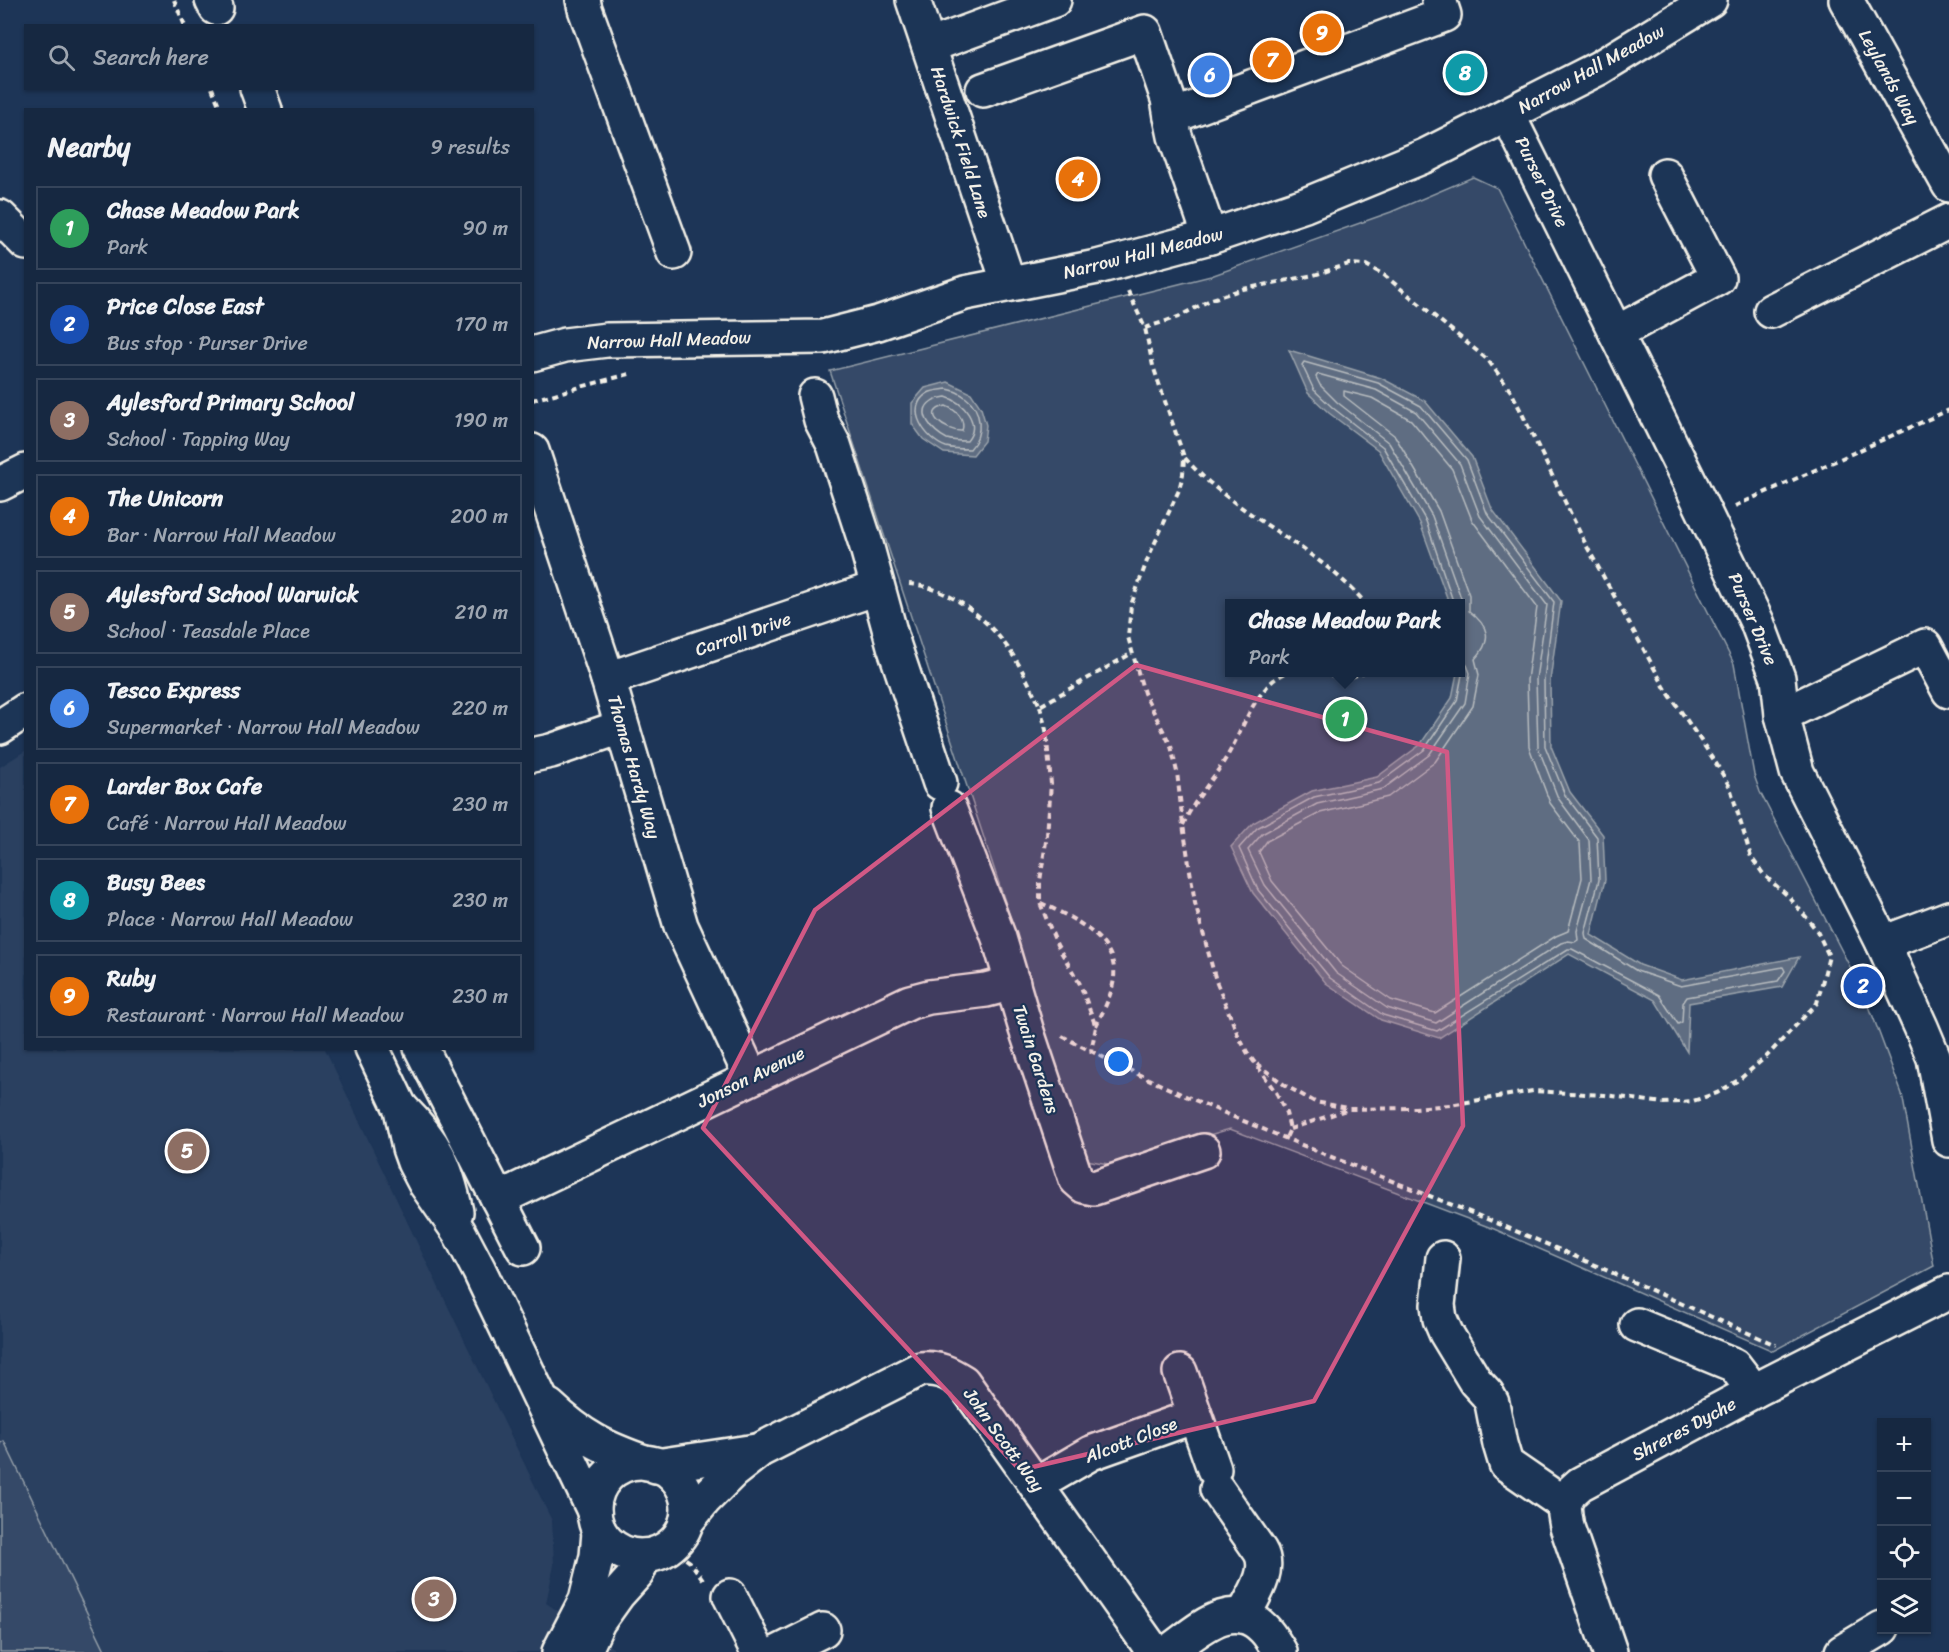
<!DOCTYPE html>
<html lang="en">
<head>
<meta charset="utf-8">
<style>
	:root { --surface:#162841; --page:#1f3048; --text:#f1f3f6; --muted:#9ea6b1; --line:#35445a; --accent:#ff9aa2 }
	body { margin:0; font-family:Sriracha,sans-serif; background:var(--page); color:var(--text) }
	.controls { position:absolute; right:18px; bottom:18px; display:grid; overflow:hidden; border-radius:0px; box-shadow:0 2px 4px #0004 }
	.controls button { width:54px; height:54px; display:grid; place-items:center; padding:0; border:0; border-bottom:2px solid var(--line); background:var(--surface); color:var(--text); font:30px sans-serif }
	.you { position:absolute; left:1119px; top:1062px; width:21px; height:21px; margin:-15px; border:4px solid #fff; border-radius:50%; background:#1a73e8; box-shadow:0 0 0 9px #1a73e833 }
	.badge { display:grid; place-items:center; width:39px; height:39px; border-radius:50%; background:var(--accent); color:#fff; font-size:20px; font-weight:700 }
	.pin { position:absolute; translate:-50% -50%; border:3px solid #fff; box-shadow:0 2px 6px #0006 }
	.popup { position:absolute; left:1225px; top:599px; width:240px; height:78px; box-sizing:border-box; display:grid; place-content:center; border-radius:0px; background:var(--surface); filter:drop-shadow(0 2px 4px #0005); font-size:20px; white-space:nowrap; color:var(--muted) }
	.popup b { font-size:22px; color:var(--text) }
	.popup::after { content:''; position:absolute; left:50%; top:100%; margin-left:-12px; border:12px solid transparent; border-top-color:var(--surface) }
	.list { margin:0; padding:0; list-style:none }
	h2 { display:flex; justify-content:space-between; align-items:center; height:78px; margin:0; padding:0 24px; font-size:26px }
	h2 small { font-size:20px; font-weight:400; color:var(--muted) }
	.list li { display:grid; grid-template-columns:39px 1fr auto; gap:18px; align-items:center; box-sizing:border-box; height:84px; margin:0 12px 12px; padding:0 12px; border:2px solid var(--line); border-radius:0px }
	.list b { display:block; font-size:22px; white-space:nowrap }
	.list p { margin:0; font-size:20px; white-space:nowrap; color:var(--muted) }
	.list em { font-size:20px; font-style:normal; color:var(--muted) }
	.icon { flex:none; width:33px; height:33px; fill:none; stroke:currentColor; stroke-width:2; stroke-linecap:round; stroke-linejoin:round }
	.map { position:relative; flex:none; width:1949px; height:1652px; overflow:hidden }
	.search { position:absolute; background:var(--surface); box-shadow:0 2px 4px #0004; left:24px; top:24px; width:510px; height:66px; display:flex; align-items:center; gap:15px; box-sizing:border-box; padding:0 21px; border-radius:0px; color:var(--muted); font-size:22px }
	.panel { position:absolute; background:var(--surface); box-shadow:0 2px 4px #0004; left:24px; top:108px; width:510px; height:942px; border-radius:0px }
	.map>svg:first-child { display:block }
	.built { fill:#2a4060 }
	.green { fill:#354a67; stroke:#949ea8; stroke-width:1.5; fill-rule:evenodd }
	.water { fill:#5e6d82; stroke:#9aa2ab; stroke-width:1.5 }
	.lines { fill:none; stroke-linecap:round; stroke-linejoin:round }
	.shore { stroke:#b8bcbf; stroke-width:1.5 }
	.minor-casing { stroke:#f4f1e8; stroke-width:38 }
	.path { stroke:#f4f1e8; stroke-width:4; stroke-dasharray:6 4.5; stroke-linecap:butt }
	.minor { stroke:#1d3557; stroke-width:33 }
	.marked { fill:#d15985; fill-opacity:0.2; stroke:#d15985; stroke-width:4.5; stroke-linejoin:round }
	.labels { text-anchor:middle; stroke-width:4.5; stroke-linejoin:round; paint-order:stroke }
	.street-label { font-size:18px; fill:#f4f1e8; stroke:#1d3557 }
</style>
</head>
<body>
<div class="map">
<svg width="1949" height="1652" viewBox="0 0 1949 1652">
	<rect width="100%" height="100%" fill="#1d3557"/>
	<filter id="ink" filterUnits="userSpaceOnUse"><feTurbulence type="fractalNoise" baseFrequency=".0167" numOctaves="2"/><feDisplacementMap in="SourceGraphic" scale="12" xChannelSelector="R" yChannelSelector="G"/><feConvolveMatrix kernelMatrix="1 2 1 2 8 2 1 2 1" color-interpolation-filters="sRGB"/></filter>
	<g filter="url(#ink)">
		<!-- built -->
		<polygon class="built" points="25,751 26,1048 325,1049 422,1253 552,1521 554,1565 546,1603 613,1648 613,1652 0,1652 0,767"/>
		<!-- green -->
		<g class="green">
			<path d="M1473 177 1497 188 1734 664 1754 775 1760 792 1866 998 1902 1094 1934 1266 1773 1351 1494 1229 1230 1129 1108 1164 1081 1159 1041 1030 1014 929 830 371 1211 276 1391 212ZM1230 604H1460V672H1230Z"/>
			<polygon points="4,1441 106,1652 0,1652 0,1443"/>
		</g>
		<!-- water -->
		<g class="water">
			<polygon points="1289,350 1381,378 1425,401 1472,457 1492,509 1561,601 1550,681 1551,746 1570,792 1603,835 1605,880 1591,935 1640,965 1682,980 1799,957 1782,987 1689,1003 1687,1052 1655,1000 1569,954 1439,1038 1381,1020 1326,983 1253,893 1231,847 1253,823 1312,791 1377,777 1420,745 1452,698 1457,673 1460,672 1461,654 1464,636 1461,629 1460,604 1449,603 1420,523 1378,450 1329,413 1308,393"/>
			<polygon points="948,382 971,393 981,408 986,425 984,441 973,455 944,453 923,439 912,424 912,403 925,388"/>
		</g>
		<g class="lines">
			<!-- shore -->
			<g class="shore">
				<path d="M947 389C952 390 960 393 965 397 982 409 984 434 970 449 963 449 953 449 946 447 926 440 903 408 928 393 933 390 941 390 947 389Z"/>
				<path d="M1344 391 1372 398 1411 420 1452 469 1472 520 1537 607 1527 680 1529 747 1550 803 1580 843 1582 878 1568 931 1556 936 1435 1013 1391 1000 1342 966 1272 881 1259 852 1267 841 1320 813 1388 797 1435 762 1473 706 1479 675 1475 659C1493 640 1489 626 1469 611V595L1439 511 1395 436 1344 396Z"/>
				<path d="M946 397C963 402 982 423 967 441 961 441 953 441 947 439 935 433 914 413 932 401 935 398 942 398 946 397Z"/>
				<path d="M946 406C956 410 966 419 962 431 946 432 919 412 946 406Z"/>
				<polyline points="1454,604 1426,521 1383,447 1333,408 1314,390 1302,365 1304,362 1378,383 1421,406 1467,460 1487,513 1554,602 1544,680 1545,746 1565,795 1597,837 1599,880 1585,933 1586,939 1637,971 1681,986 1783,967 1785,971 1778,981 1687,997 1683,1003 1682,1022 1678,1024 1659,995 1572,949 1568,949 1437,1031 1383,1015 1330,978 1258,890 1239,848 1257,828 1314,797 1379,783 1424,750 1457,701 1462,675 1460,669"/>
				<polyline points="1460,607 1461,598 1432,516 1389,443 1337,402 1320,385 1316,377 1318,374 1376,390 1416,412 1460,464 1480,516 1547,605 1536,679 1538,747 1558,798 1589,840 1591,879 1577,931 1578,940 1575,942 1568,941 1561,943 1436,1023 1387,1008 1336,973 1265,885 1248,850 1262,834 1317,804 1383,789 1429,755 1465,703 1470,673 1467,665 1460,660"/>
			</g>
			<defs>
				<g id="minor">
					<polyline points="212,0 216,8"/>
					<polyline points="583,0 585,9 674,253"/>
					<polyline points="913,0 1009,284"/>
					<polyline points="1846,0 1949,185"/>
					<polyline points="929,46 1054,0"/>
					<polyline points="257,88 265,110"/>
					<polyline points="983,90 1145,32 1168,99 1171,117"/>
					<polyline points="1508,115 1694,491 1757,622 1778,678 1782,715 1797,772 1883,943 1921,1027 1934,1058 1949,1140"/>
					<polyline points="0,217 26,243"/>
					<polyline points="1210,237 1175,136 1171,117 1444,15 1439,0"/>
					<polyline points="1771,311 1949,221"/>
					<polyline points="1616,333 1718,278 1665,175"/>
					<polyline points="532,354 565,345 607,340 823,337 878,323 965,293 1097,267 1210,237 1305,205 1427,155 1599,68 1710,0"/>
					<polyline points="815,396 821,420 834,445 866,544 894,646 940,783"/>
					<polyline points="532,451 608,679 681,926 751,1077"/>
					<polyline points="0,484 26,471"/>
					<polyline points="608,679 877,588"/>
					<polyline points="1782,715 1925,646 1949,691"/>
					<polyline points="0,727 26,710"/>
					<polyline points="532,755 551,751 621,727"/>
					<polyline points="949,808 999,938 1026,1029 1076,1179 1084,1186 1094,1188 1203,1151"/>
					<polyline points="1883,943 1949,918"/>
					<polyline points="372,1048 401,1109 409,1148 414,1162 425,1183 459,1232 479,1270 594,1511"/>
					<polyline points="421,1048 523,1248"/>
					<path d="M402 1109C436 1143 446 1165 456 1212"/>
					<polyline points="498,1199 910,1002 929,997 986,990 1013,983"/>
					<polyline points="1443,1258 1438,1305 1440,1319 1446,1333 1475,1381 1487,1394 1492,1403 1500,1444 1506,1464 1564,1504"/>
					<polyline points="1637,1325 1734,1365 1754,1391"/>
					<polyline points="1180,1372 1214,1469"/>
					<path d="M549 1406C583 1438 604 1448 647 1463"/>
					<circle cx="641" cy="1509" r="47"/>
					<polyline points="656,1466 756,1451"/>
					<polyline points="1036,1485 1091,1453 1195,1416"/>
					<path d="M1217 1489 1260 1551C1272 1571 1252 1598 1243 1616"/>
					<path d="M686 1522 705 1499 732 1472 760 1450 920 1369C937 1367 949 1373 963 1382L1154 1652"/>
					<polyline points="730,1596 758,1652"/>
					<polyline points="585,1650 598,1622 618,1594 637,1573 644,1556"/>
					<polyline points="559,1652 586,1600 597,1556 599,1532"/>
					<polyline points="779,1652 823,1630"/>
					<path d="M1168 1652C1196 1633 1231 1595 1264 1629 1270 1635 1275 1644 1280 1652"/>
					<polyline points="1610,1652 1567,1527 1565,1515 1564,1504 1570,1493 1580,1484 1754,1391 1949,1292"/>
					<polyline points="1842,1652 1882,1628"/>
				</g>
			</defs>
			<!-- minor casing -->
			<use href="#minor" class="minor-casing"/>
			<!-- path -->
			<g class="path">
				<polyline points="174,0 185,26"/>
				<polyline points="212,88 221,110"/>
				<polyline points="1128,291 1145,328 1153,366 1184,457 1183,474 1179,490 1148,558 1131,605 1128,637 1144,693 1171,746 1177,772 1183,825 1195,903 1216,981 1238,1035 1247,1052 1277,1094 1286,1113 1290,1129 1285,1140"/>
				<polyline points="1145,328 1178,317 1212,299 1243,289 1314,275 1349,264 1366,265 1384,275 1488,360 1512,393 1586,545 1665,688 1714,760 1730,787 1751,857 1764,875 1788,896 1807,918 1817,931 1829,956 1817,1003 1767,1056 1740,1079 1717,1093 1693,1101 1663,1103 1605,1095 1533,1091 1450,1105 1415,1108 1349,1109 1290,1129"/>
				<polyline points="532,400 633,373"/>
				<path d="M1185 458C1236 517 1315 544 1366 604"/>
				<polyline points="1735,506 1949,410"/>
				<path d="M909 584C951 587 992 622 1014 657 1024 672 1032 690 1040 706L1132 653"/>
				<path d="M1320 672C1336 677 1348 680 1364 672"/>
				<polyline points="1040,706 1046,730 1051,784 1047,835 1040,881 1040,903 1057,945 1080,984 1096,1027 1091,1051"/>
				<path d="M1183 825C1194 799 1215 778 1229 753 1241 732 1249 707 1266 688 1271 681 1281 674 1289 672"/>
				<path d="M1041 903C1071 917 1118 938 1114 978 1112 995 1103 1011 1096 1026"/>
				<path d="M1062 1036C1195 1107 1337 1158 1477 1215 1578 1256 1676 1302 1776 1345"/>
				<polyline points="1257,1064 1286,1086 1315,1102 1348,1108"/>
				<polyline points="677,1553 690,1562 705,1582"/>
			</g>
			<!-- minor -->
			<use href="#minor" class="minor"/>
		</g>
	</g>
	<!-- marked area -->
	<path class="marked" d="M1136 665 1447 752 1463 1126 1314 1401 1020 1470 703 1128 815 910Z"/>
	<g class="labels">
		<!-- street labels -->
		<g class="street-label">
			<text transform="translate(1591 69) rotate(-29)" y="6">Narrow Hall Meadow</text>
			<text transform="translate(1889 77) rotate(61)" y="6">Leylands Way</text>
			<text transform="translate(961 142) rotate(72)" y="6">Hardwick Field Lane</text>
			<text transform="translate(1542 182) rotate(64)" y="6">Purser Drive</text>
			<text transform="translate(1143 253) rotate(-14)" y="6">Narrow Hall Meadow</text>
			<text transform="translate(669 340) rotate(-2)" y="6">Narrow Hall Meadow</text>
			<text transform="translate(1753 619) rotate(67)" y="6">Purser Drive</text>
			<text transform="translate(743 634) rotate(-19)" y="6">Carroll Drive</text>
			<text transform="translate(634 767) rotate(74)" y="6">Thomas Hardy Way</text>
			<text transform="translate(1036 1059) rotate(72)" y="6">Twain Gardens</text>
			<text transform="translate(751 1077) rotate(-26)" y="6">Jonson Avenue</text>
			<text transform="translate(1684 1429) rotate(-28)" y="6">Shreres Dyche</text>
			<text transform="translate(1004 1440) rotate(54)" y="6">John Scott Way</text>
			<text transform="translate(1131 1440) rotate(-21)" y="6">Alcott Close</text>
		</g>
	</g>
</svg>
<div class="controls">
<button>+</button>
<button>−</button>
<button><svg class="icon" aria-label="locate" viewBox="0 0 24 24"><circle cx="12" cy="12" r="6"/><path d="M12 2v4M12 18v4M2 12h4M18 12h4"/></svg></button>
<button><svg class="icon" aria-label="layers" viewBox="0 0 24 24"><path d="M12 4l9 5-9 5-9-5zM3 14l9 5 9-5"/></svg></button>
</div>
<div class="you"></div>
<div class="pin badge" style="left:1345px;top:719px;background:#2e9e5b">1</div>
<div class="popup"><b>Chase Meadow Park</b>Park</div>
<div class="pin badge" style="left:1863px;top:986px;background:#1a4fb4">2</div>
<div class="pin badge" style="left:434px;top:1599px;background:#8d6e63">3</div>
<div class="pin badge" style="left:1078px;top:179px;background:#e8710a">4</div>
<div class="pin badge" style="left:187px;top:1151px;background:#8d6e63">5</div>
<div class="pin badge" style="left:1210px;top:75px;background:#3f7fe0">6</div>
<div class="pin badge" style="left:1272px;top:60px;background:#e8710a">7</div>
<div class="pin badge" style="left:1465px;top:73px;background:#0f9aa8">8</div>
<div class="pin badge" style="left:1322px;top:33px;background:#e8710a">9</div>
<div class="search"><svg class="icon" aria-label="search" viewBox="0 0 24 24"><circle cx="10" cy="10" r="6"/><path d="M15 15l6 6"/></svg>Search here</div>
<section class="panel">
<h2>Nearby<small>9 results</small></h2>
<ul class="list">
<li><span class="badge" style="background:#2e9e5b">1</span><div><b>Chase Meadow Park</b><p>Park</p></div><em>90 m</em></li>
<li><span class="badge" style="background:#1a4fb4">2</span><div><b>Price Close East</b><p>Bus stop · Purser Drive</p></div><em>170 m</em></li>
<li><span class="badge" style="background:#8d6e63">3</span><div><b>Aylesford Primary School</b><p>School · Tapping Way</p></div><em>190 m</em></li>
<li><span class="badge" style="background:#e8710a">4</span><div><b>The Unicorn</b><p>Bar · Narrow Hall Meadow</p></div><em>200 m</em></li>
<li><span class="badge" style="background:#8d6e63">5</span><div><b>Aylesford School Warwick</b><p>School · Teasdale Place</p></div><em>210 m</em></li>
<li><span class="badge" style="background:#3f7fe0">6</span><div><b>Tesco Express</b><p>Supermarket · Narrow Hall Meadow</p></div><em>220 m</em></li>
<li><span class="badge" style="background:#e8710a">7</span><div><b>Larder Box Cafe</b><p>Café · Narrow Hall Meadow</p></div><em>230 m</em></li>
<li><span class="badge" style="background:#0f9aa8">8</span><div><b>Busy Bees</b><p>Place · Narrow Hall Meadow</p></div><em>230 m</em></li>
<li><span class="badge" style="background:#e8710a">9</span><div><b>Ruby</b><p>Restaurant · Narrow Hall Meadow</p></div><em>230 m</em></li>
</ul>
</section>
</div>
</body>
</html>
